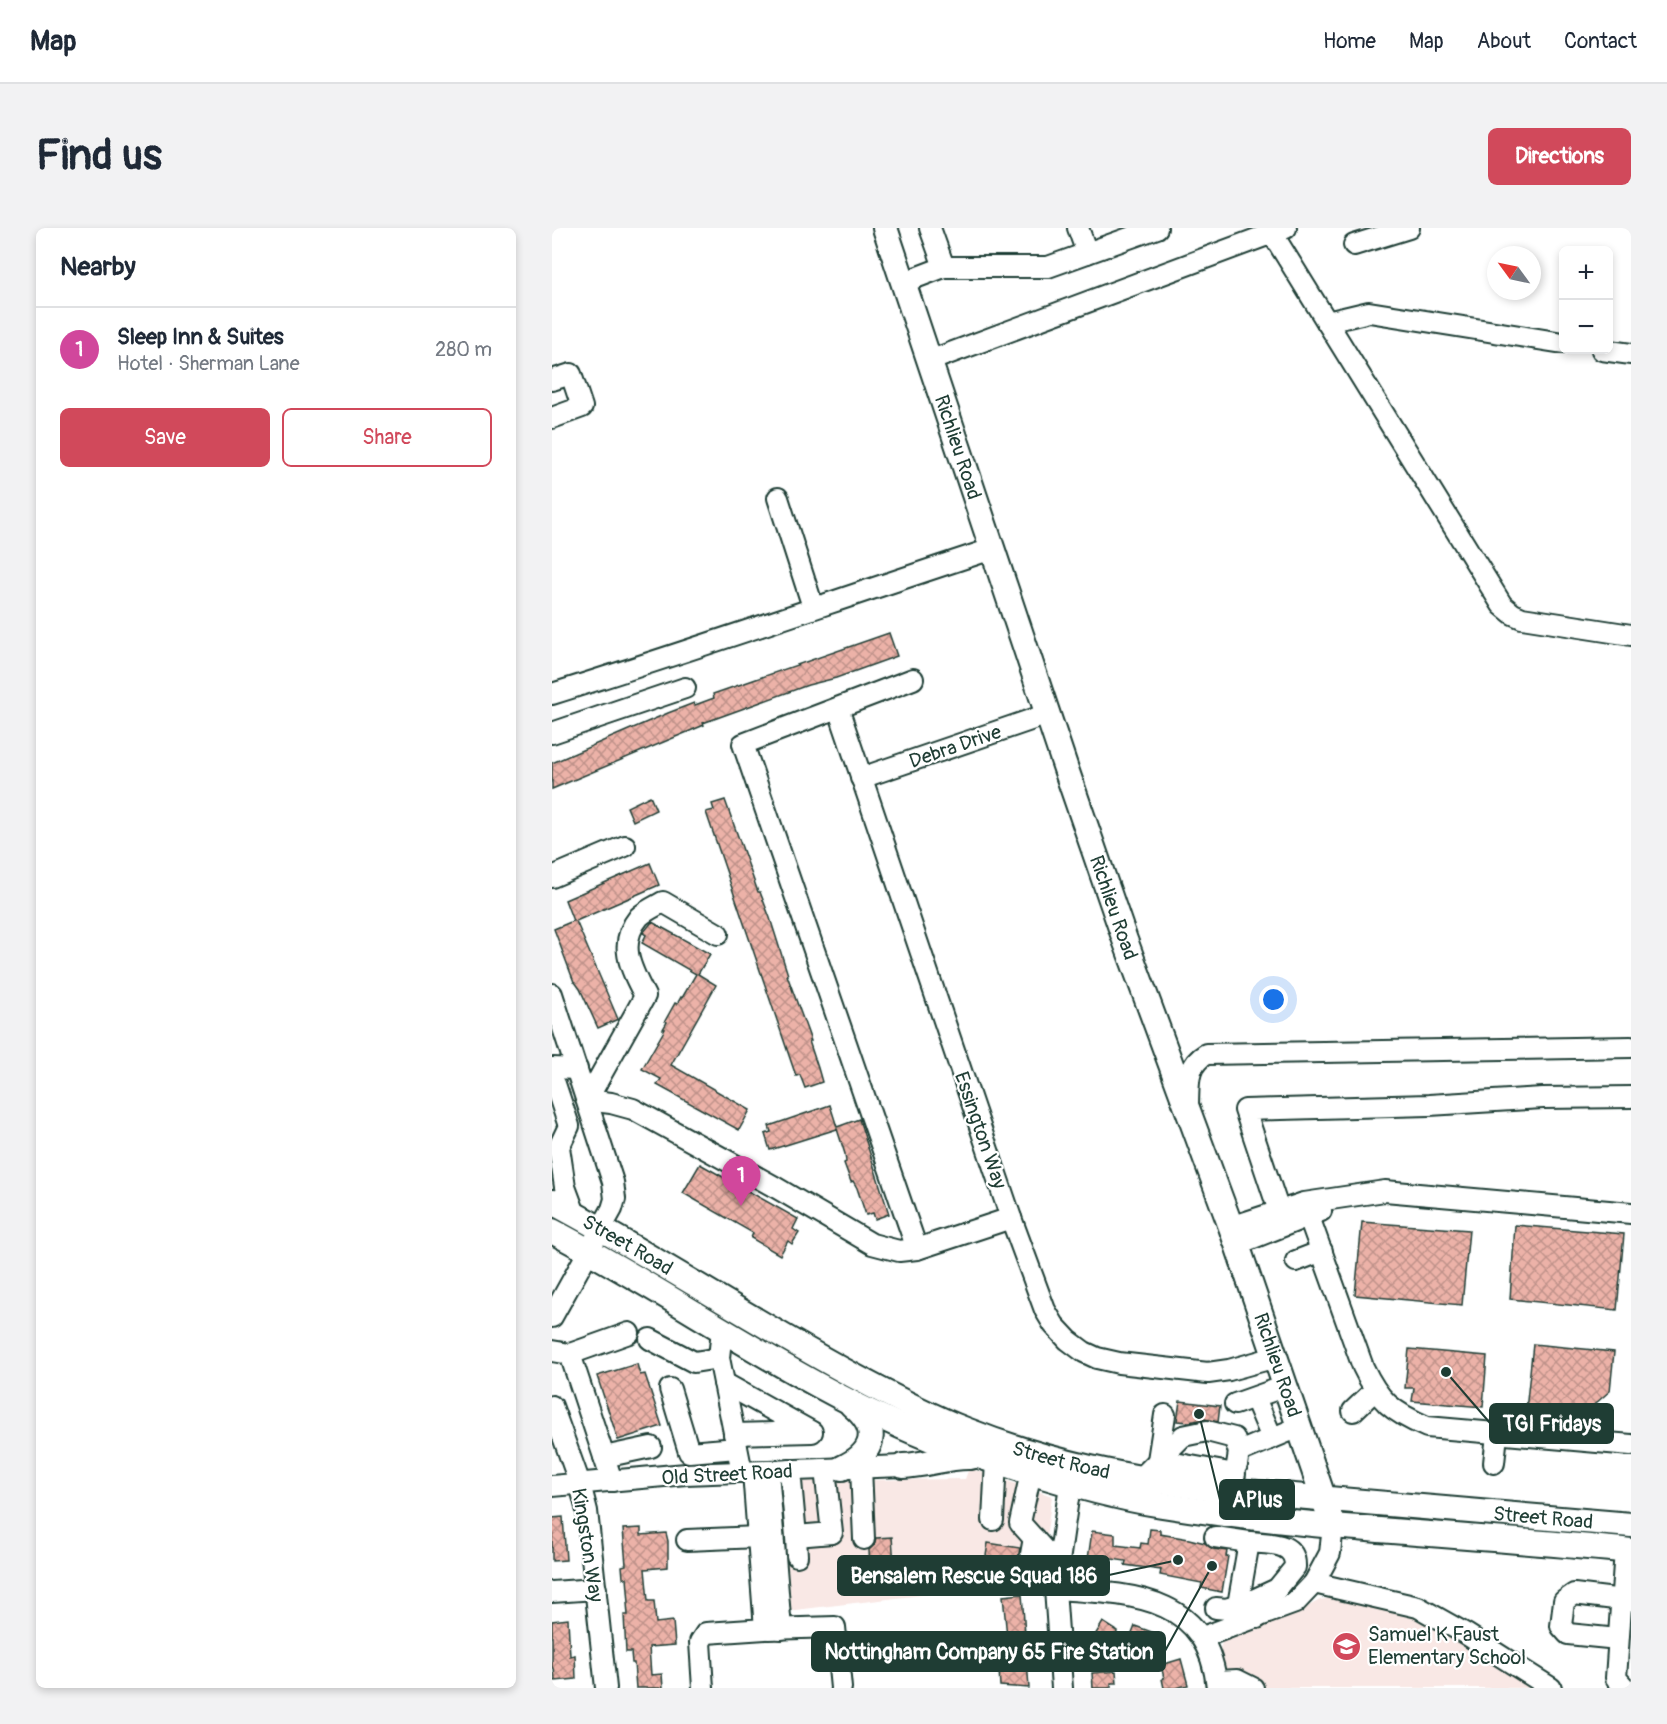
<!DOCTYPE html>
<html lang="en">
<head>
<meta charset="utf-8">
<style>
	:root { --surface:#fff; --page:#f2f2f3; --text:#1f2937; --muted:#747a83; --line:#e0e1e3; --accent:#d1495b }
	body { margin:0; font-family:Pangolin,sans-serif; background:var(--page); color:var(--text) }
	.controls { position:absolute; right:18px; top:18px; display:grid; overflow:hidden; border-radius:9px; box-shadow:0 3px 9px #0003 }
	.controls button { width:54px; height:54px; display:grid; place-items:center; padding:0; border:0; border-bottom:2px solid var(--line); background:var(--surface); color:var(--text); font:30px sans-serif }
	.compass { position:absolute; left:935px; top:18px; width:54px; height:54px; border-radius:50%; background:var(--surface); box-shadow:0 3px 9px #0003; rotate:303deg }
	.you { position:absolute; left:722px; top:772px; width:21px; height:21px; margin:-15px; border:4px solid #fff; border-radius:50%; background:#1a73e8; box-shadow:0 0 0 9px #1a73e833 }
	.badge { display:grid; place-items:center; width:39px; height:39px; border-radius:50%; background:var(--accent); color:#fff; font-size:20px; font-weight:700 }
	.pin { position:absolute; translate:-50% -50px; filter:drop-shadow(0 2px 3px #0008) }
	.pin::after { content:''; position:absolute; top:32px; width:21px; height:18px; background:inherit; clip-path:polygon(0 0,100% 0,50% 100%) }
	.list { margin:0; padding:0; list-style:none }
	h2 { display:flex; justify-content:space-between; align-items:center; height:78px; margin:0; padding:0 24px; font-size:26px }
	h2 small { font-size:20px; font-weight:400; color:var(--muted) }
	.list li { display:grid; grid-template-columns:39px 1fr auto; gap:18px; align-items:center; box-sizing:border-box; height:84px; padding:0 24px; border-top:2px solid var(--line) }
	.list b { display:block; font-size:22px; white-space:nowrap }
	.list p { margin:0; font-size:20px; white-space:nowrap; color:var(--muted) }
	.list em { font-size:20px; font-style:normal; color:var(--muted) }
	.actions { display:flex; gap:12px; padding:18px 24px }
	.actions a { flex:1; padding:14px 0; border:2px solid var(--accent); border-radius:9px; text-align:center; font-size:21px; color:var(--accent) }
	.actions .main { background:var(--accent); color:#fff }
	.map { position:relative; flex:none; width:1079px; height:1460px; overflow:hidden; border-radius:9px }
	header { display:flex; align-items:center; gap:36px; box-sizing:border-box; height:84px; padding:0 30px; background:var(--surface); border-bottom:2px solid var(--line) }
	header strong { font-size:28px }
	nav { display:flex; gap:33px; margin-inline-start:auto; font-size:21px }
	.intro { display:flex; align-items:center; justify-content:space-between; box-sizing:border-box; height:144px; padding:0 36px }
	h1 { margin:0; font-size:42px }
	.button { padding:15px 27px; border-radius:9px; background:var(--accent); color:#fff; font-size:21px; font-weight:700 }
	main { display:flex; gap:36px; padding:0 36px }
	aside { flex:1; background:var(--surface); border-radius:9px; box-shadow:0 3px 9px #0003 }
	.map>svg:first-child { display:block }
	.built { fill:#f9e8e5 }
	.building { fill:url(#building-cross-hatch); stroke:#1f3d34; stroke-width:1.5 }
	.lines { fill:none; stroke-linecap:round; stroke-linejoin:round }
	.minor-casing { stroke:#1f3d34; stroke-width:24 }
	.major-casing { stroke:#1f3d34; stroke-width:28 }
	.minor { stroke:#fff; stroke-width:20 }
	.major { stroke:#fff; stroke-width:24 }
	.labels { text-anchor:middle; stroke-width:4.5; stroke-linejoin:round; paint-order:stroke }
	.street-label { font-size:20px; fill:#1f3d34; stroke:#fff }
	.poi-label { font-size:20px; fill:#1f3d34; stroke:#fff; text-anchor:start }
	.leader { fill:none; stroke:#1f3d34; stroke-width:2 }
	.callout-dot { fill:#1f3d34; stroke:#fff; stroke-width:2 }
	.callout { fill:#1f3d34; stroke:#1f3d34; stroke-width:2 }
	.callout-label { font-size:21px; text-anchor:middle; font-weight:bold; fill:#fff }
</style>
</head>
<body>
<header>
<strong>Map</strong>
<nav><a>Home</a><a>Map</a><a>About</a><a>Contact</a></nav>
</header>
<div class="intro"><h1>Find us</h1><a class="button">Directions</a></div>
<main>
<aside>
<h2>Nearby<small></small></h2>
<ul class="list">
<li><span class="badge" style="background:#d1479c">1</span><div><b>Sleep Inn &amp; Suites</b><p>Hotel · Sherman Lane</p></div><em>280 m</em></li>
</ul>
<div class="actions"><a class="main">Save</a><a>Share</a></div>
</aside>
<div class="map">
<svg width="1079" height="1460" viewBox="0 0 1079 1460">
	<defs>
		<pattern id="building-cross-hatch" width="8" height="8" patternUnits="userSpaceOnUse" patternTransform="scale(1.5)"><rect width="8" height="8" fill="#ecb2a8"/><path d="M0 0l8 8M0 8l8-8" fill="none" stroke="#bf928a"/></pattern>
	</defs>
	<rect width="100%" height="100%" fill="#fff"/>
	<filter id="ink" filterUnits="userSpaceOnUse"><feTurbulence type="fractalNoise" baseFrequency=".0167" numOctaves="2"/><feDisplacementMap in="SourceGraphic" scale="12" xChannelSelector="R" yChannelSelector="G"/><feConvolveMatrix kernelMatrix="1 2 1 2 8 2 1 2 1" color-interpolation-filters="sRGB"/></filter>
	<g filter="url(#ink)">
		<!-- built -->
		<g class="built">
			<polygon points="417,1240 500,1268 488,1353 235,1383 223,1253 413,1251"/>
			<polygon points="778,1370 856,1380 982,1460 673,1460 667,1423 671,1412 740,1387 768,1372"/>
		</g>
		<!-- building -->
		<g class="building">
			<polygon points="337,405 345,428 284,450 256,457 151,495 152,497 0,561 0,535 116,485 142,475 143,477 162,470 161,466"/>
			<polygon points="98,568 104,582 81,593 75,579"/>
			<polygon points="173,572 206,664 208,664 218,690 236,747 235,747 259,813 257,813 266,840 270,854 253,860 248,847 244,848 154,584 162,582 160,576"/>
			<polygon points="98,635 107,657 24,693 66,791 46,800 28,761 23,754 22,754 2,701 21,693 13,672"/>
			<polygon points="100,694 158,726 146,746 164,757 119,837 198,882 187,902 105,857 109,851 90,841 113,801 111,801 115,794 113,793 123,775 125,776 129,769 130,770 144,746 90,715 94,707 91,705"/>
			<polygon points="278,877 285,899 307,891 337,986 323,991 321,985 314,987 305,960 301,953 299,954 292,935 294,934 293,926 285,901 218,922 213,906 219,904 217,898"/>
			<polygon points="148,936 246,991 241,1001 247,1005 240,1016 236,1013 228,1027 199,1010 201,1005 131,965"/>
			<polygon points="810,994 917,1002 910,1077 803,1067"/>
			<polygon points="963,997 1072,1006 1065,1082 958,1071"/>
			<polygon points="981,1116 1062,1124 1058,1163 1030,1187 974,1182"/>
			<polygon points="857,1121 935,1128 931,1179 860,1173 862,1160 853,1160"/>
			<polygon points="85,1136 88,1147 93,1146 110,1198 66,1212 45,1148"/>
			<polygon points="628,1173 668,1178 666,1194 653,1191 637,1194 625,1193"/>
			<polygon points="11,1289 14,1332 0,1333 0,1290"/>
			<polygon points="89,1300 89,1307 114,1305 116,1313 116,1339 93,1341 96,1373 102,1373 104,1395 121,1393 123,1417 97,1419 99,1447 110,1446 111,1460 84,1460 82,1435 80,1435 79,1424 74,1424 72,1387 76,1387 75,1375 77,1375 75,1350 71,1350 70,1338 74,1337 71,1301"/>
			<polygon points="598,1301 608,1302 608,1306 637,1311 653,1315 661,1321 675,1323 674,1328 676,1328 670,1364 649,1360 650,1355 608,1347 609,1342 573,1337 574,1333 553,1330 551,1340 535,1338 540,1303 563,1306 563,1317 588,1320 589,1315 596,1316"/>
			<polygon points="340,1309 343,1351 305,1354 304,1343 318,1342 317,1322 322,1317 324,1310"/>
			<polygon points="436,1315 468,1320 465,1335 466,1342 470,1347 469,1352 431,1347"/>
			<polygon points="470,1366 477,1460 448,1458 447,1441 450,1440 448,1419 456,1418 451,1368"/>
			<polygon points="16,1391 18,1428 23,1427 24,1451 3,1453 2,1440 0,1440 0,1393"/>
			<polygon points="551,1394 565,1403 563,1432 537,1417"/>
			<polygon points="583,1398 608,1407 600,1429 588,1425 590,1421 576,1416"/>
			<polygon points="629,1431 636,1457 624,1460 612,1460 610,1451 612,1450 609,1437"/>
			<polygon points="564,1443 565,1455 559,1455 559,1460 541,1460 540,1445"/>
		</g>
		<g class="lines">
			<defs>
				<g id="minor">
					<polyline points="378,0 392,39"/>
					<polyline points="526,0 535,25"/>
					<polyline points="720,5 950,377 961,386 970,390 1079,407"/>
					<polyline points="802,17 857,0"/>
					<polyline points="350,55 392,39 496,39 605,0"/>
					<polyline points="775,94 817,84 1011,115"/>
					<polyline points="1050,122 1079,126"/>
					<polyline points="377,133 734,0"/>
					<polyline points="0,152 19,146 30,179 0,190"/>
					<polyline points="226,270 261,379"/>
					<polyline points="361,451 191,516 365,1021"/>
					<path d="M0 466C148 420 293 369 440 321"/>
					<polyline points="286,480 459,990 493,1082 502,1097 516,1112 532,1124 545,1130 567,1135 656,1145 677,1142 724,1129"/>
					<polyline points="0,505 133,460"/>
					<polyline points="309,550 496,486"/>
					<polyline points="0,649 73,618"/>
					<polyline points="0,766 61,954 63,971 60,981 0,1089"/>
					<polyline points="0,840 25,841"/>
					<polyline points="0,854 3,856 17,898 7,919 13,959 23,986"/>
					<polyline points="35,872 59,875 81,881 223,959 320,1016 347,1023 365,1021 459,990"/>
					<path d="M35 872 93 768C79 741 65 716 87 689 93 683 104 678 111 674L166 706"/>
					<path d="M636 876C637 856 634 838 654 826L1079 819"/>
					<path d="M752 975 811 1139C827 1173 840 1184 875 1199L1079 1217"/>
					<polyline points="727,983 693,882 877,877 991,870 1079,869"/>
					<polyline points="679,999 752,975 833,963 1079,985"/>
					<polyline points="686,1016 769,983"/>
					<polyline points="744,1033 770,1023"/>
					<polyline points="170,1101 167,1130 190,1244"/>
					<polyline points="98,1111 142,1134 167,1130"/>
					<polyline points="0,1123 18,1126 77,1105"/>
					<polyline points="18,1126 60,1253"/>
					<polyline points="172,1155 260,1204 182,1206"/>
					<polyline points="118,1161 137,1224 185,1220"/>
					<polyline points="703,1170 720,1210"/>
					<polyline points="683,1176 734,1158"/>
					<polyline points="0,1178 28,1256 35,1283 54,1460"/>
					<polyline points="801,1183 823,1162"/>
					<polyline points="613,1187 606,1232 683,1246"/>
					<polyline points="52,1229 99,1219"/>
					<polyline points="942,1235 945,1206"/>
					<polyline points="685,1237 687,1224 747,1199"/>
					<polyline points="309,1239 312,1311"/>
					<polyline points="238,1242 244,1308 280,1305 273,1241"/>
					<polyline points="216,1243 229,1401"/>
					<polyline points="479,1244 468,1295 505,1336"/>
					<polyline points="589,1250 631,1208 655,1203 682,1210 687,1224"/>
					<polyline points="0,1258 134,1246 351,1238"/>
					<polyline points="441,1292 444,1233"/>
					<polyline points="244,1308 245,1328"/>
					<polyline points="663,1309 697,1314"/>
					<polyline points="135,1312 206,1309"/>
					<polyline points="1073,1322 1064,1450 1073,1460"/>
					<polyline points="477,1337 482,1310"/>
					<polyline points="762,1355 866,1379 914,1406 999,1460"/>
					<path d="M503 1361C578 1366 656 1366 665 1460"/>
					<polyline points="0,1364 44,1361"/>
					<path d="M699 1373 725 1361 743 1339C744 1313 716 1316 697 1314L686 1377 699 1373 705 1390"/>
					<polyline points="664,1380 675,1381 686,1377"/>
					<polyline points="216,1401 283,1399 289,1460"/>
					<polyline points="651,1409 743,1375 762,1355 778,1325 781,1298"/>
					<polyline points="1066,1411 1016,1406 1009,1398 1012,1373 1022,1366 1079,1373"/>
					<polyline points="286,1433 419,1420"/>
					<polyline points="665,1453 685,1452 701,1460"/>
					<polyline points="151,1460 148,1414 154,1405 213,1401 201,1244"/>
					<polyline points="510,1460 503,1361 518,1257"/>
				</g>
				<g id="major">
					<path id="s1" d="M333 0 514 541 573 712 679 999 781 1298"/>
					<path id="s2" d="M0 974C102 1028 198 1092 300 1147 337 1167 375 1187 414 1202 494 1234 577 1250 661 1261L1079 1297"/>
					<path d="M0 1003C132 1072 254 1164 394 1217 417 1226 441 1232 465 1240 512 1255 560 1269 610 1277 765 1302 923 1307 1079 1323"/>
					<path d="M351 1238C374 1237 397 1228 419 1229"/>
					<path d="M290 1240C322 1225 330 1202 300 1177"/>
				</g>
			</defs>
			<!-- minor casing -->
			<use href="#minor" class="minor-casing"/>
			<!-- major casing -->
			<use href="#major" class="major-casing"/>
			<!-- minor -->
			<use href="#minor" class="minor"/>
			<!-- major -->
			<use href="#major" class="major"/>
		</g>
	</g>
	<!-- icons -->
	<defs>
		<symbol id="school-disc" viewBox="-11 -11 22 22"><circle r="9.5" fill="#d1495b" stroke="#fff"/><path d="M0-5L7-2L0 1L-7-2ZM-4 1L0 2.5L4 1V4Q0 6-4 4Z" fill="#fff"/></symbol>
	</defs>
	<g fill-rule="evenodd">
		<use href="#school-disc" x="778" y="1402" width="33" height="33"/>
	</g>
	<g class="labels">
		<!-- street labels -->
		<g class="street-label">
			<text dy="7" stroke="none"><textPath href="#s1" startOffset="231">Richlieu Road</textPath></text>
			<text transform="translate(403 518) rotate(-19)" y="7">Debra Drive</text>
			<text dy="7" stroke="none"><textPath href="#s1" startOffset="717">Richlieu Road</textPath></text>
			<text transform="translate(429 902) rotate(71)" y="7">Essington Way</text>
			<text dy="7" stroke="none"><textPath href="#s2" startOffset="87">Street Road</textPath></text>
			<text dy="7" stroke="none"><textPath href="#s1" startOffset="1203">Richlieu Road</textPath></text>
			<text dy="7" stroke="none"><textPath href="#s2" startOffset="573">Street Road</textPath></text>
			<text transform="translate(175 1246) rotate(-3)" y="7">Old Street Road</text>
			<text dy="7" stroke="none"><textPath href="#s2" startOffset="1059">Street Road</textPath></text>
			<text transform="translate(36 1317) rotate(81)" y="7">Kingston Way</text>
		</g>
		<!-- poi labels -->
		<g class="poi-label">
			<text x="816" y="1413">Samuel K Faust<tspan x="816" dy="23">Elementary School</tspan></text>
		</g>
	</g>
	<!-- callouts -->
	<path class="leader" d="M894 1144L938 1195M647 1186L668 1272M626 1332L557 1347M660 1338L613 1423"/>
	<g class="callout-dot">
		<circle cx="894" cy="1144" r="6"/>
		<circle cx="647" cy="1186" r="6"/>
		<circle cx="626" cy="1332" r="6"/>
		<circle cx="660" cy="1338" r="6"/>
	</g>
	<g class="callout">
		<rect x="938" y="1176" width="123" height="39" rx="6"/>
		<rect x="668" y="1252" width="74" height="39" rx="6"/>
		<rect x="286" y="1328" width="271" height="39" rx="6"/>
		<rect x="260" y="1404" width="353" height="39" rx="6"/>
	</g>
	<g class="callout-label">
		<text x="1000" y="1203">TGI Fridays</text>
		<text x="705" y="1279">APlus</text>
		<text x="422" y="1355">Bensalem Rescue Squad 186</text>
		<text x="437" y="1431">Nottingham Company 65 Fire Station</text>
	</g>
</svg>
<div class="controls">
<button>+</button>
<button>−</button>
</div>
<svg class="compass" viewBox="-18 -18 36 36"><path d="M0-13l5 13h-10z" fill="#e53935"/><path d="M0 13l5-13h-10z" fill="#747a83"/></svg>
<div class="you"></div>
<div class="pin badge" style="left:189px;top:978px;background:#d1479c">1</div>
</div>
</main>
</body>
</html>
